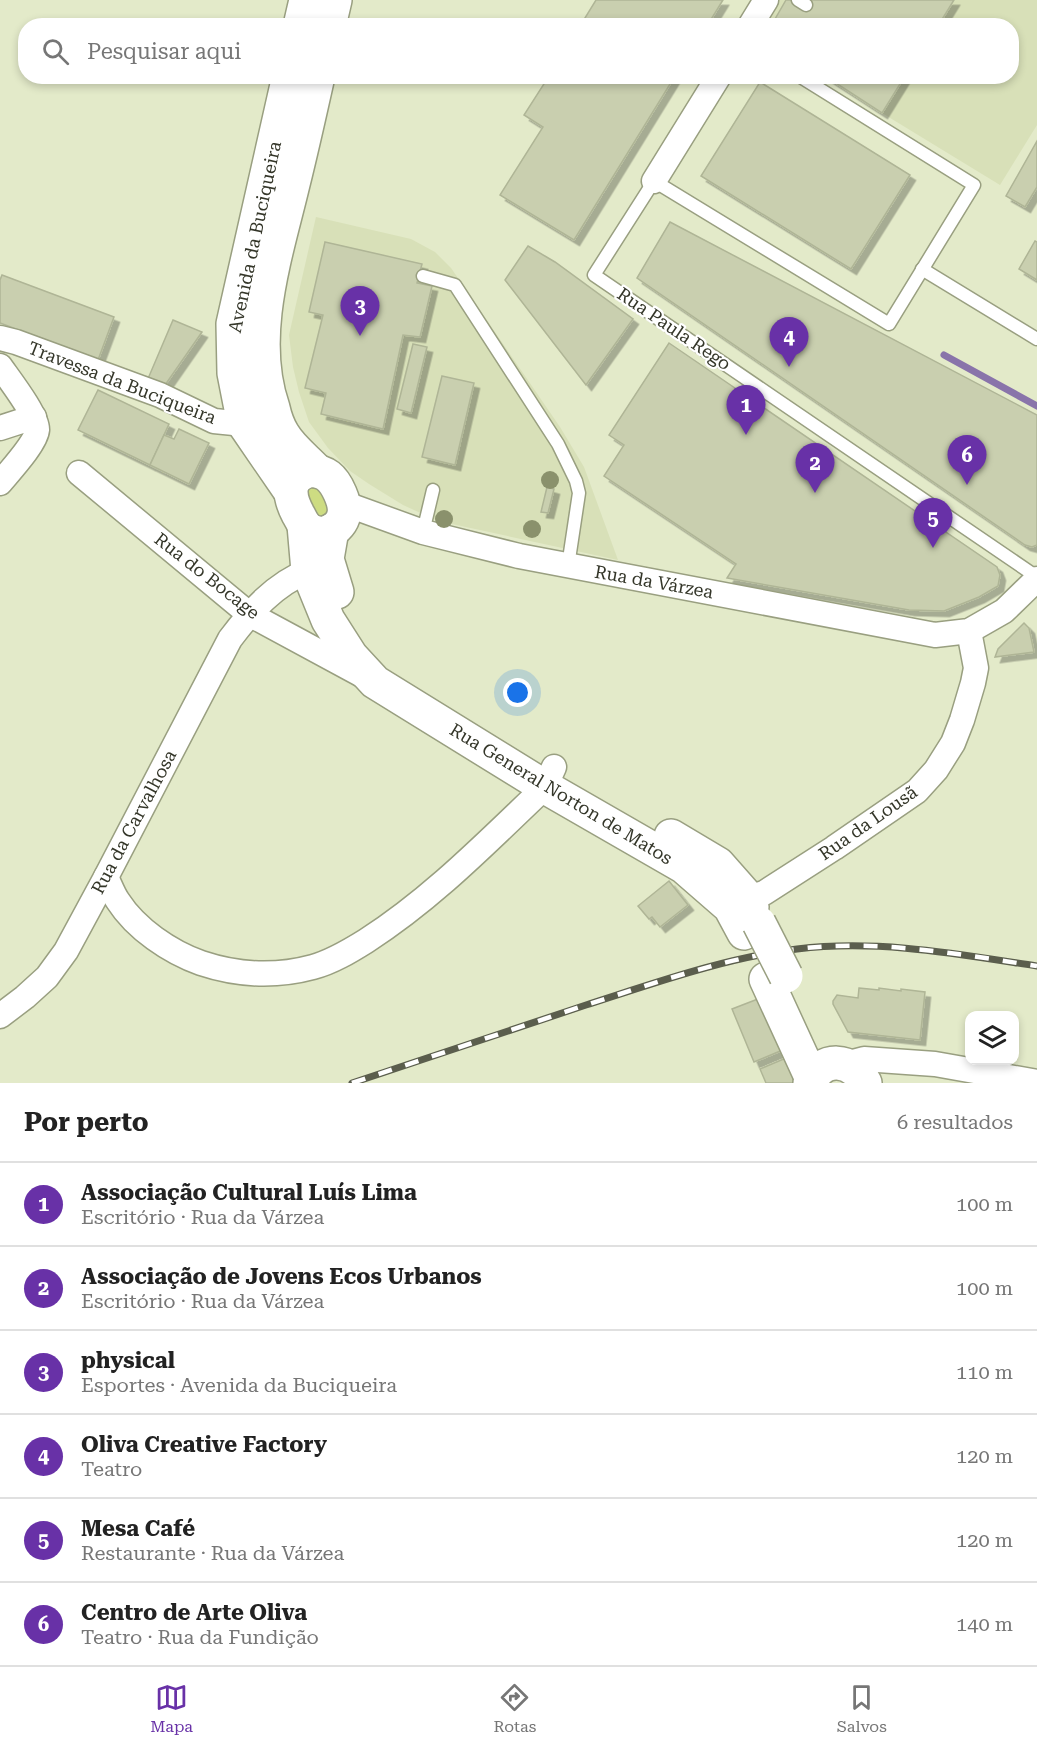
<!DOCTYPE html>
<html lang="pt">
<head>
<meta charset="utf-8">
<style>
	:root { --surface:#fff; --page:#f2f2f2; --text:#222; --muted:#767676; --line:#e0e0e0; --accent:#6831a7 }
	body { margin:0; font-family:"Roboto Serif",serif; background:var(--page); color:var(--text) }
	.controls { position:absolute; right:18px; bottom:18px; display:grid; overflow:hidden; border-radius:12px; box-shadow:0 3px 9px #0003 }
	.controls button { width:54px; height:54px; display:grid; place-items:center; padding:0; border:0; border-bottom:2px solid var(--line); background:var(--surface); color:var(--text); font:30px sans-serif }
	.you { position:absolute; left:518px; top:693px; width:21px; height:21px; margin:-15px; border:4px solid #fff; border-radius:50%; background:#1a73e8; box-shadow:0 0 0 9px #1a73e833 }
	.badge { display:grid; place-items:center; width:39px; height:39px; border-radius:50%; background:var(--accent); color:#fff; font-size:20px; font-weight:700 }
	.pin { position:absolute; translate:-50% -50px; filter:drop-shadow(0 2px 3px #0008) }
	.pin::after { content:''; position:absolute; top:32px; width:21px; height:18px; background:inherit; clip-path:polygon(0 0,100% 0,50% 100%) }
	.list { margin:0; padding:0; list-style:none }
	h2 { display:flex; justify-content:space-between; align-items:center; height:78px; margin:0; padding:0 24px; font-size:26px }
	h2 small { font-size:20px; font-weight:400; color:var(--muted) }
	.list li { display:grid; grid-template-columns:39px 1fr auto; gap:18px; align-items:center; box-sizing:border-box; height:84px; padding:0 24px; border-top:2px solid var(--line) }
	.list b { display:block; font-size:22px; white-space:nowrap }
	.list p { margin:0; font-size:20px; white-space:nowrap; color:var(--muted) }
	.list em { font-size:20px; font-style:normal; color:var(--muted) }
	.icon { flex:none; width:33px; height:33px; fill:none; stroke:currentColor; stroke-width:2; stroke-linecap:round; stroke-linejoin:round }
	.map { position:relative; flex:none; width:1037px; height:1083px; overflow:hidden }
	.search { position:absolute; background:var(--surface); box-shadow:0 3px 9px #0003; left:18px; right:18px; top:18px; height:66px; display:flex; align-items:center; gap:15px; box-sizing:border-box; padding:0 21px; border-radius:24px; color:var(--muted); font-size:22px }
	.sheet { height:582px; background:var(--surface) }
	nav { display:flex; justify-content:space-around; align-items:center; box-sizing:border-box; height:84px; border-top:2px solid var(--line); background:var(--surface); font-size:16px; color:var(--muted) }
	nav a { display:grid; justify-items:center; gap:3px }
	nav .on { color:var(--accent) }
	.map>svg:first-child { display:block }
	.built { fill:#d8e0b8 }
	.green { fill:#cddc82 }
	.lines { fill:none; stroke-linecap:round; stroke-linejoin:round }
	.stream { stroke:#8974aa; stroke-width:7 }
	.building { fill:#c9cfaf; stroke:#afb596; stroke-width:1.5; filter:url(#shadow) }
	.lane-casing { stroke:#999f80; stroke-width:15 }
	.street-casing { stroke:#999f80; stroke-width:27 }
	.secondary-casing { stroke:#999f80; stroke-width:36 }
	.lane { stroke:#fff; stroke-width:12 }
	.street { stroke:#fff; stroke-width:24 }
	.secondary { stroke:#fff; stroke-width:33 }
	.rail-casing { stroke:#5b5e4d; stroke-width:7 }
	.rail { stroke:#fff; stroke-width:4.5; stroke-dasharray:14; stroke-linecap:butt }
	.secondary-bridge-casing { stroke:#999f80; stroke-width:36; stroke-linecap:butt }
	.secondary-bridge { stroke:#fff; stroke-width:33 }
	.tree { fill:#8a916c }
	.labels { text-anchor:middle; stroke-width:4.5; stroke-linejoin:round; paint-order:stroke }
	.street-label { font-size:18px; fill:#343629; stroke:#fff }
</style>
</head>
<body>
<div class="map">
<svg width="1037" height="1083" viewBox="0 0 1037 1083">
	<defs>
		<filter id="shadow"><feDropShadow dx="5.5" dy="5.5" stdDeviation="0" flood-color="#0004"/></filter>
	</defs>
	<rect width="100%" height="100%" fill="#e3eac9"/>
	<!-- built -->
	<g class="built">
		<polygon points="777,0 1037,0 1037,125 1000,185 882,113 825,77 1012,76 1012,26 761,26"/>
		<polygon points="316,217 411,239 435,252 451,268 560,427 584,467 618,560 438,521 403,505 369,484 350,471 328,448 309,422 299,392 293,367 289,335"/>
	</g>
	<!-- green -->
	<polygon class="green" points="308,486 317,486 331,510 320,521 303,494"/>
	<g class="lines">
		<!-- stream -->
		<polyline class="stream" points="944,355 1037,406"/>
	</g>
	<!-- building -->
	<g class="building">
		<polygon points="596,0 723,0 707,26 580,26"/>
		<polygon points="786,0 954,0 938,26 771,26"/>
		<polygon points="549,76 675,76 574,240 500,195 543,127 524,115"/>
		<polygon points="825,76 905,76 882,113"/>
		<polygon points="760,82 910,175 851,269 701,176"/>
		<polygon points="1037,141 1037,187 1025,207 1006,196"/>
		<polygon points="670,222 1037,415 1037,545 1032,547 1025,545 637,278"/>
		<polygon points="1035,241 1037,242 1037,280 1019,269"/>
		<polygon points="325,242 422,264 417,283 432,286 420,337 403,335 383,429 321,414 326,393 305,388 323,315 309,312"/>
		<polygon points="528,246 555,262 633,319 586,385 505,280"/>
		<polygon points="2,275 114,317 98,360 0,323 0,280"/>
		<polygon points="173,320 202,332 163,388 147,381"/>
		<polygon points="669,343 997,567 1000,575 998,586 979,597 944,611 909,610 727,578 736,564 604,476 624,445 609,435"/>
		<polygon points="413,344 427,347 411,413 397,409"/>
		<polygon points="442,376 474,383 455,465 422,457"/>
		<polygon points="98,390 169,424 150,465 78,430"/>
		<polygon points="179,429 209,443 189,484 150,465 164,435 174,439"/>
		<polygon points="547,487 554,489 548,513 541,512"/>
		<polygon points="1024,623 1029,628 1034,652 995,657 998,649"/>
		<polygon points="669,881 688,905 660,927 652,917 649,919 638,906"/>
		<polygon points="859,988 879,990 879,988 901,991 901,989 925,992 920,1040 848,1032 833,1004 833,1001 837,995 858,998"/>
		<polygon points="763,997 785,1049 754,1062 732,1009"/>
		<polygon points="786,1058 797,1083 766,1083 760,1069"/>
	</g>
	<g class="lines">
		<defs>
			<g id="lane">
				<polyline points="798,0 806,5"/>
				<polyline points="799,76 974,185 889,324 654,181 594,275 1037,577"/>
				<polyline points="922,269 1037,339"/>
				<polyline points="423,276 455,285 558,444 576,481 579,493 568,566"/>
				<polyline points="423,532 433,490"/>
			</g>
			<g id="street">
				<polyline points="750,26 766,0"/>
				<polyline points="654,181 719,76"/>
				<polyline points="0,338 16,342 160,395 214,421 244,424"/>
				<path d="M0 366C9 379 38 416 37 430 36 443 9 472 0 483"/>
				<polyline points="0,428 34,417"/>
				<polyline points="79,473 249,614 362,675"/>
				<polyline points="343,503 423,532 519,556 935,635 969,631 1004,611 1037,579"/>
				<path d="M106 877C110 885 113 894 118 901 136 929 170 952 201 963 237 975 276 977 313 967 332 962 350 951 366 941 433 898 488 841 545 787L554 767"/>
				<polyline points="735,904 748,898 764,893 834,848 917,791 936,770 953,743 962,720 973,683 976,668 969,631"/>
				<path d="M0 1016 25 997 47 977 66 951 106 877 230 639C251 611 275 584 308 571"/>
				<polyline points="845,1064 864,1059 935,1064 1037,1082"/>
			</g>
			<g id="secondary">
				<polyline points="300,26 306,0"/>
				<polyline points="329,26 335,0"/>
				<polyline points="289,76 233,324 234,373 244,424 290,491"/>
				<path d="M311 470C317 471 323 472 328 476 337 483 346 503 344 514 341 530 322 539 308 529 303 525 301 519 298 514 288 495 286 477 311 470Z"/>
				<path d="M317 471C306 459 291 448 283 434 278 426 275 417 273 408 248 336 276 255 293 184 302 148 310 112 318 76"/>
				<polyline points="304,525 308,571 328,620 351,656 375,682 545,787 684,867 730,907 744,933"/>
				<polyline points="332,530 327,559 337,592"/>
				<polyline points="671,836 718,864 748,898 752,907"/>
				<polyline points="766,979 812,1079"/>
				<path d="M810 1083C821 1055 853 1058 865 1083"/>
			</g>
		</defs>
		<!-- lane casing -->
		<use href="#lane" class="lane-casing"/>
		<!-- street casing -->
		<use href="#street" class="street-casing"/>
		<!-- secondary casing -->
		<use href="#secondary" class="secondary-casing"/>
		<!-- lane -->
		<use href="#lane" class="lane"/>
		<!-- street -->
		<use href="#street" class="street"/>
		<!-- secondary -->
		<use href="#secondary" class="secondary"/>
		<defs>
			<path id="rail" d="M352 1083C430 1057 508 1031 586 1005 655 983 724 958 797 949 877 939 958 954 1037 966"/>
		</defs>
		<!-- rail casing -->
		<use href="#rail" class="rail-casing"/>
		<!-- rail -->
		<use href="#rail" class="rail"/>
		<defs>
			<polyline id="secondary-bridge" points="759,923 786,976"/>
		</defs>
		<!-- secondary-bridge casing -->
		<use href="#secondary-bridge" class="secondary-bridge-casing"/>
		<!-- secondary-bridge -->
		<use href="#secondary-bridge" class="secondary-bridge"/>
	</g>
	<!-- trees -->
	<g class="tree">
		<circle cx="550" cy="480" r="9"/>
		<circle cx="444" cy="519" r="9"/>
		<circle cx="532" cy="529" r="9"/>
	</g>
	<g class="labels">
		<!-- street labels -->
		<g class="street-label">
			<text transform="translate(255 237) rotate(-78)" y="6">Avenida da Buciqueira</text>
			<text transform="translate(674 329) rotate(34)" y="6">Rua Paula Rego</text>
			<text transform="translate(122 383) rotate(21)" y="6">Travessa da Buciqueira</text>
			<text transform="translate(207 576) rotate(38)" y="6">Rua do Bocage</text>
			<text transform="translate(654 582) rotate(10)" y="6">Rua da Várzea</text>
			<text transform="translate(561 794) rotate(31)" y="6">Rua General Norton de Matos</text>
			<text transform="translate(134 822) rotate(-62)" y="6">Rua da Carvalhosa</text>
			<text transform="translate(868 823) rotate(-35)" y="6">Rua da Lousã</text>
		</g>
	</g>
</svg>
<div class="controls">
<button><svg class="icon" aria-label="layers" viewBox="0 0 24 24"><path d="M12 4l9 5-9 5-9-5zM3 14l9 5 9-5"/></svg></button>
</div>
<div class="you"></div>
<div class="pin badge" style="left:746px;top:435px">1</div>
<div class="pin badge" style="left:815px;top:493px">2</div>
<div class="pin badge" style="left:360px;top:336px">3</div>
<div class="pin badge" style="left:789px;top:367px">4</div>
<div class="pin badge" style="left:933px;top:548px">5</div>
<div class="pin badge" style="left:967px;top:485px">6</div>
<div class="search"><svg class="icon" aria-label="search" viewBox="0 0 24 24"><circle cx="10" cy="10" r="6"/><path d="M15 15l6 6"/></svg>Pesquisar aqui</div>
</div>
<section class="sheet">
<h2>Por perto<small>6 resultados</small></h2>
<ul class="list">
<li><span class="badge">1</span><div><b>Associação Cultural Luís Lima</b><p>Escritório · Rua da Várzea</p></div><em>100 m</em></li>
<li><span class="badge">2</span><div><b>Associação de Jovens Ecos Urbanos</b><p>Escritório · Rua da Várzea</p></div><em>100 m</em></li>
<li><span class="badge">3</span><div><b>physical</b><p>Esportes · Avenida da Buciqueira</p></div><em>110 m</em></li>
<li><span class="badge">4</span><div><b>Oliva Creative Factory</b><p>Teatro</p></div><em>120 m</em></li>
<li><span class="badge">5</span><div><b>Mesa Café</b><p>Restaurante · Rua da Várzea</p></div><em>120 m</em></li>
<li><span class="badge">6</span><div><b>Centro de Arte Oliva</b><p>Teatro · Rua da Fundição</p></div><em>140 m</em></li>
</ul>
</section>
<nav>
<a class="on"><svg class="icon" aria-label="map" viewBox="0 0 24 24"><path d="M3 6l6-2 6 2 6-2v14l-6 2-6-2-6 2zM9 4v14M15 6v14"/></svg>Mapa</a>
<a><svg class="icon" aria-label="directions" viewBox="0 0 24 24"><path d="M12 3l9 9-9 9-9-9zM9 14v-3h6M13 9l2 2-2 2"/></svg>Rotas</a>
<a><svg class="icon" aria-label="saved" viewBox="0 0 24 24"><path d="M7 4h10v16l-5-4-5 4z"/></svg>Salvos</a>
</nav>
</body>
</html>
